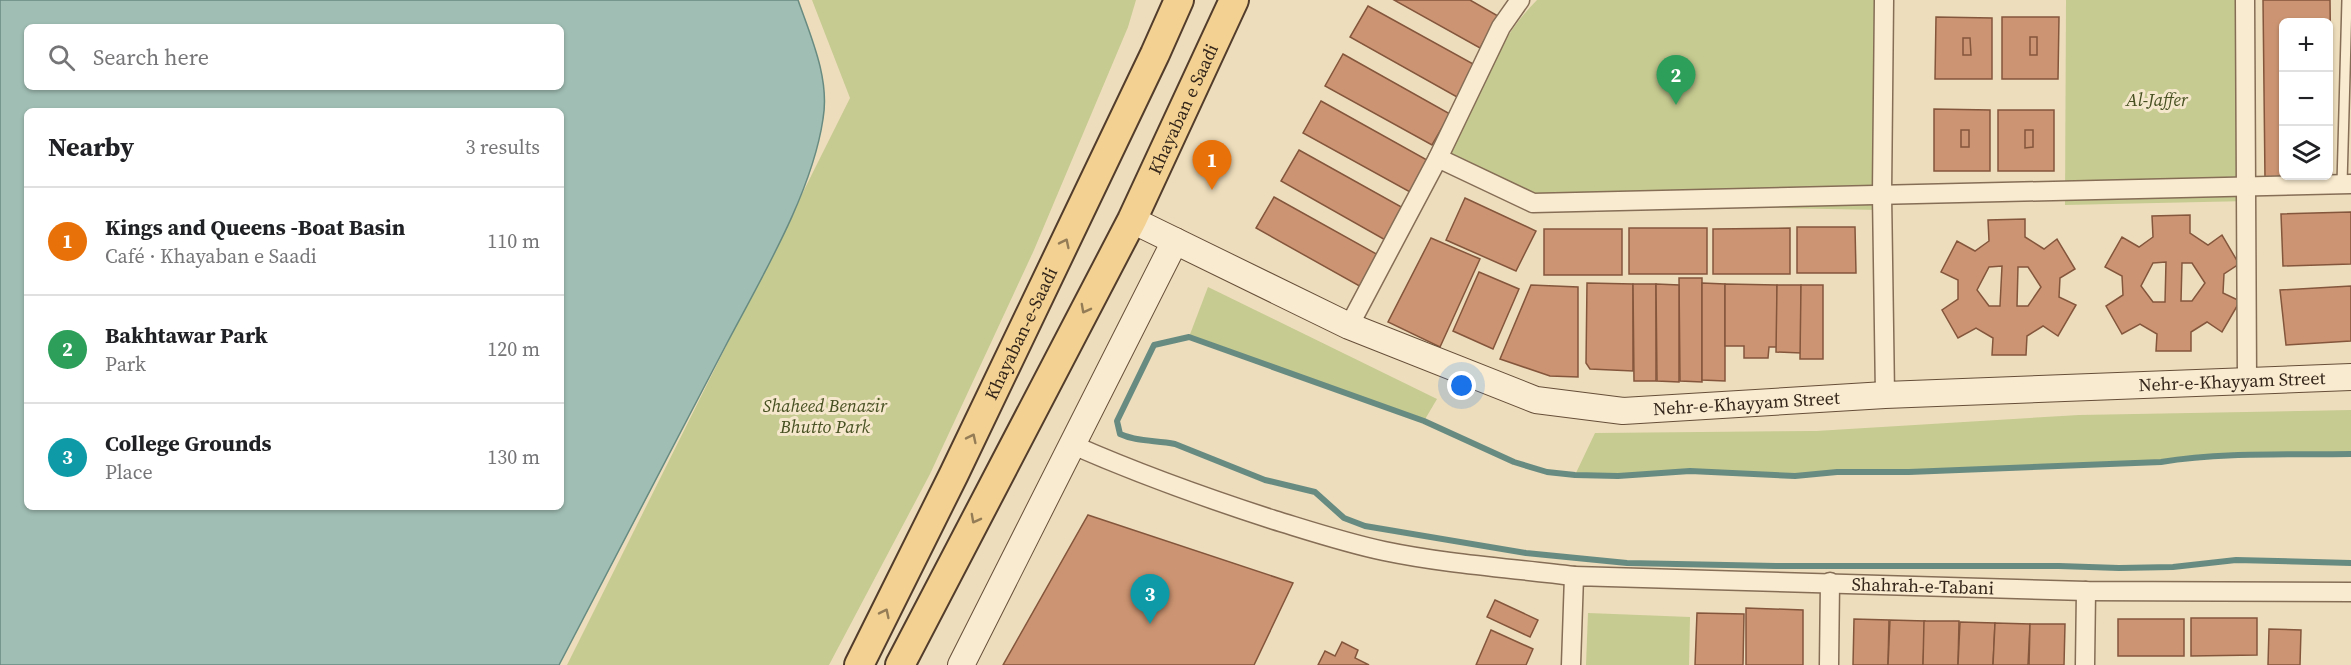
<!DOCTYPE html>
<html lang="en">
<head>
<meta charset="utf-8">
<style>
	:root { --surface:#fff; --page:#f2f2f2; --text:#202124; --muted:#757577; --line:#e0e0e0; --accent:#b45309 }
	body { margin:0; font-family:"Source Serif 4",serif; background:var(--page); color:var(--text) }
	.controls { position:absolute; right:18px; top:18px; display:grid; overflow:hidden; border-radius:9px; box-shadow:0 2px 4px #0004 }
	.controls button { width:54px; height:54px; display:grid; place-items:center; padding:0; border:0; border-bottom:2px solid var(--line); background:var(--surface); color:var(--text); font:30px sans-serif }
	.you { position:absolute; left:1462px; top:386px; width:21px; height:21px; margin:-15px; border:4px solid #fff; border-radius:50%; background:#1a73e8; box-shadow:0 0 0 9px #1a73e833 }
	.badge { display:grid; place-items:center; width:39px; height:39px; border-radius:50%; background:var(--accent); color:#fff; font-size:20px; font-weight:700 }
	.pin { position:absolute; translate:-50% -50px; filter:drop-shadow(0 2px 3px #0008) }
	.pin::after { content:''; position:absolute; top:32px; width:21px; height:18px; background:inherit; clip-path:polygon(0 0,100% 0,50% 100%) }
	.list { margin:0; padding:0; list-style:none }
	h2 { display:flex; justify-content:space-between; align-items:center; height:78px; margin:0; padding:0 24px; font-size:26px }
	h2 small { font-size:20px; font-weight:400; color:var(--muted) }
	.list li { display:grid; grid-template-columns:39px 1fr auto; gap:18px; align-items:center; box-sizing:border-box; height:108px; padding:0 24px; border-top:2px solid var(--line) }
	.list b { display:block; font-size:22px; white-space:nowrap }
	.list p { margin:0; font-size:20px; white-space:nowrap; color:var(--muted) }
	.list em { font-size:20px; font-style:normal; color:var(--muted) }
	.icon { flex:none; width:33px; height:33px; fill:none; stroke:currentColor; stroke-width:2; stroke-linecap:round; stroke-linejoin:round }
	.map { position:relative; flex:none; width:2351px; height:665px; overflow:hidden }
	.search { position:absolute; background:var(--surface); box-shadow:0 2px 4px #0004; left:24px; top:24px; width:540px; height:66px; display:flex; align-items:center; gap:15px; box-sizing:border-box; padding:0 21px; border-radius:9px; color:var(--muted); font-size:22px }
	.panel { position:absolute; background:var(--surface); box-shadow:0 2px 4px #0004; left:24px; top:108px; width:540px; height:402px; border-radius:9px }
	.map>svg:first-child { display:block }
	.green { fill:#c6cb91 }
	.water { fill:#a0beb4; stroke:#688b81; stroke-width:1.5; fill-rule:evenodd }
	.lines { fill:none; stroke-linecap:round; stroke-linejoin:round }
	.stream { stroke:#688b81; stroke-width:6 }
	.building { fill:#cc9472; stroke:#84563c; stroke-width:1.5; fill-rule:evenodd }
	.lane-casing { stroke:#856d56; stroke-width:12 }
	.street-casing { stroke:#856d56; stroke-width:21 }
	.secondary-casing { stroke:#664e39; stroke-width:28 }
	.primary-casing { stroke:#523c2b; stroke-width:32 }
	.lane { stroke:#f9ebcf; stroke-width:9 }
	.street { stroke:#f9ebcf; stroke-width:18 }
	.secondary { stroke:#f9ebcf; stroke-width:26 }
	.primary { stroke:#f2d192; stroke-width:28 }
	.oneway { stroke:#937c56 }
	.labels { text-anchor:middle; stroke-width:6; stroke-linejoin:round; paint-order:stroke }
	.park-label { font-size:18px; font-style:italic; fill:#465021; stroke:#f5e7cc }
	.street-label { font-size:18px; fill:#34261b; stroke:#f5e7cc }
</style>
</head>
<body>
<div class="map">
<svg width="2351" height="665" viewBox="0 0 2351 665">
	<rect width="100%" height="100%" fill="#edddbc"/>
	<!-- green -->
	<g class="green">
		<polygon points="812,0 1136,0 1128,27 1034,250 930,474 829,665 567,665 850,98"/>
		<path d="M1537 0H1878V210L1533 203 1444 169C1470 113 1493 43 1537 0Z"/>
		<polygon points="2066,0 2246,0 2249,201 2065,205"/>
		<polygon points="1208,287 1437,399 1424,421 1189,337"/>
		<path d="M2351 410V454C2289 455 2222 452 2161 462L1909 472H1837L1810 475 1691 471 1618 476 1575 475 1595 433 1816 431 2079 415Z"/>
		<polygon points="1588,613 1690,617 1689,665 1586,665"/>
	</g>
	<!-- water -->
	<path class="water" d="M0 0H798C811 37 830 79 823 119 812 194 760 280 725 347 670 453 615 559 559 665H0ZM27 27H561V87H27ZM27 111H561V507H27Z"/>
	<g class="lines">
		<!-- stream -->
		<path class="stream" d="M2351 454C2289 455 2222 452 2161 462L1909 472H1837L1795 476 1690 471 1618 476 1575 475 1547 472 1514 462 1424 421 1189 337 1154 345 1117 421 1120 434C1137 442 1156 440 1175 444L1265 480 1315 492 1344 518 1365 526 1526 553 1627 563 1776 566H2059L2119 568 2173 567 2236 560 2351 563"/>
	</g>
	<!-- building -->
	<g class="building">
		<polygon points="1394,0 1470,0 1498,16 1480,48"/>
		<path d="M2263 0H2330L2332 179H2265ZM2284 22H2328V176H2284Z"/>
		<polygon points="1368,6 1475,65 1457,97 1350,37"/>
		<polygon points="1936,17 1992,18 1992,79 1935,79"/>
		<polygon points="2002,17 2059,17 2058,79 2002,79"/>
		<rect x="2030" y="37" width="7" height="18"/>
		<polygon points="1963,38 1970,38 1971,55 1963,55"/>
		<polygon points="1343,54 1450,114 1432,145 1325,86"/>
		<polygon points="1321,101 1427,160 1410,192 1303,133"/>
		<polygon points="1934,109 1990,110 1990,171 1934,171"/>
		<rect x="1998" y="110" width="56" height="61"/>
		<rect x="1961" y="130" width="8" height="17"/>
		<polygon points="2025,130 2033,130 2033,147 2025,148"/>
		<polygon points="1299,150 1405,209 1387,241 1281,181"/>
		<polygon points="1274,197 1380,256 1363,288 1256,228"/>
		<polygon points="1465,198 1536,231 1516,271 1446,240"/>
		<polygon points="2351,212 2351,264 2283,266 2281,214"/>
		<path d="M2190 215V233L2208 245 2222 235 2239 264 2224 274 2223 293 2240 301 2222 332 2207 322 2191 332V351H2156L2157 334 2140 324 2122 334 2106 306 2123 295 2122 276 2105 267 2122 237 2139 247 2153 237 2152 216ZM2166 262 2165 302H2153L2141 286 2153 263ZM2182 263H2192L2205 283 2192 301H2181Z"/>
		<path d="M2025 219V237L2044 249 2057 239 2075 269 2060 278 2059 297 2076 305 2058 336 2043 326 2027 336 2026 355H1992L1993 338 1976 328 1958 338 1942 310 1958 299V280L1941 272 1957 241 1975 251 1989 241 1988 220ZM2002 266 2000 306H1989L1977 290 1989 267ZM2018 267H2028L2041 287 2028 306H2017Z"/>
		<polygon points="1797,227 1855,227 1856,273 1797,273"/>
		<rect x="1629" y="228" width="78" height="46"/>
		<polygon points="1790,228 1790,274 1713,274 1713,229"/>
		<rect x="1544" y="229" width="78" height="46"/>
		<polygon points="1431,238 1480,259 1440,347 1388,322"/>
		<polygon points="1479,272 1519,289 1493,349 1453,331"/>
		<polygon points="1679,278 1702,278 1702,382 1680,381"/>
		<polygon points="1587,283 1633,284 1633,371 1590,369 1586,363"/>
		<polygon points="1702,283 1725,284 1725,381 1702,380"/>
		<polygon points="1633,284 1656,284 1656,381 1634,381"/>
		<polygon points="1656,284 1679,285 1679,382 1657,381"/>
		<polygon points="1725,284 1777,285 1777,347 1769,347 1768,358 1744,358 1744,346 1725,346"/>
		<polygon points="1531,285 1578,287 1578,377 1550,376 1500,359"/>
		<polygon points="1777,285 1801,285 1801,353 1776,352"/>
		<polygon points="1801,285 1823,285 1823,359 1800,359"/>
		<polygon points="2351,286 2351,341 2286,345 2280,290"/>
		<polygon points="1088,515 1293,583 1254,665 1003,665"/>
		<polygon points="1495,600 1538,620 1530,637 1487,617"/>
		<polygon points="1746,608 1803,610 1803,665 1746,665"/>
		<polygon points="1697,613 1744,614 1743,665 1695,665"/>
		<polygon points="2191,618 2257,618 2257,655 2191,656"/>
		<polygon points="1854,619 1889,620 1888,665 1853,665"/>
		<rect x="2118" y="619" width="66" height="37"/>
		<polygon points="1890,620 1925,621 1923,665 1888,665"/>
		<polygon points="1924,621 1959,621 1958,665 1923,665"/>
		<polygon points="1960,622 1995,623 1993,665 1958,665"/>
		<polygon points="1995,623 2030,624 2028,665 1993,665"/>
		<polygon points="2030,624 2065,624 2064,665 2029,665"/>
		<polygon points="2269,629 2301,630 2300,665 2268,665"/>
		<polygon points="1491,630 1533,649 1526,665 1476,665"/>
		<polygon points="1342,642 1358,650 1355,658 1369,665 1318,665 1325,651 1335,656"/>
	</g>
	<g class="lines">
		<defs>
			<polyline id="lane" points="2342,184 2347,0"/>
			<g id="street">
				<polyline points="1884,0 1882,194 1885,395"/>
				<polyline points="2245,0 2247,379"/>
				<polyline points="1438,158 1533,203 2351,184"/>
				<polyline points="1349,326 1438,158 1501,27 1520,0"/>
				<path d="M1073 445C1139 474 1206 498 1274 520 1310 531 1346 543 1384 551 1446 564 1510 568 1574 576"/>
				<path id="s1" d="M1571 665 1574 576 2086 591 2351 592"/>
				<polyline points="1829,665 1830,582"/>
				<polyline points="2085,665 2086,591"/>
			</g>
			<g id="secondary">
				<path id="s2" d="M1132 220 1349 326 1536 400 1623 411 1885 395 2351 377"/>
				<polyline points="961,665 1175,241"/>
			</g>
			<g id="primary">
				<path id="s3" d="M859 665 954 474 1155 54 1179 0"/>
				<path id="s4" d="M900 665 1132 220 1234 0"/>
			</g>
		</defs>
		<!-- lane casing -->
		<use href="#lane" class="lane-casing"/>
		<!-- street casing -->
		<use href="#street" class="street-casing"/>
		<!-- secondary casing -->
		<use href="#secondary" class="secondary-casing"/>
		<!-- primary casing -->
		<use href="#primary" class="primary-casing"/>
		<!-- lane -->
		<use href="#lane" class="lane"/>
		<!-- street -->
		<use href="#street" class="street"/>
		<!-- secondary -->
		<use href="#secondary" class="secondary"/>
		<!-- primary -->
		<use href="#primary" class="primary"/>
	</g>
	<!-- one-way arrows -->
	<defs><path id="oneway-chevron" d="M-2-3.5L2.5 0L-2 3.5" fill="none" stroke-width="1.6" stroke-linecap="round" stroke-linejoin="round" transform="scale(1.5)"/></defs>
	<g class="oneway">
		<use href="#oneway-chevron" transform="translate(1065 243) rotate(-64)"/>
		<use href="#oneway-chevron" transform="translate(1085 309) rotate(118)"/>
		<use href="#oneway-chevron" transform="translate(972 438) rotate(-64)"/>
		<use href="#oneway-chevron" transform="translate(975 519) rotate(118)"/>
		<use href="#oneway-chevron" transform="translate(885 613) rotate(-64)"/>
	</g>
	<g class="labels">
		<!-- park labels -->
		<g class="park-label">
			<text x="2157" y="106">Al-Jaffer</text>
			<text x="825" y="412">Shaheed Benazir<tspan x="825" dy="21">Bhutto Park</tspan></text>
		</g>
		<!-- street labels -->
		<g class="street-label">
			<text dy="6" stroke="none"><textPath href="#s4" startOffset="624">Khayaban e Saadi</textPath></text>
			<text dy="6" stroke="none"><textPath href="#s3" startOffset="369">Khayaban-e-Saadi</textPath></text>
			<text dy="6" stroke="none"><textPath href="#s2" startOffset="1140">Nehr-e-Khayyam Street</textPath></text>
			<text dy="6" stroke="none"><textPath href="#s2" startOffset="654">Nehr-e-Khayyam Street</textPath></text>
			<text dy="6" stroke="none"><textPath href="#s1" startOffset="438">Shahrah-e-Tabani</textPath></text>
		</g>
	</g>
</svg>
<div class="controls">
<button>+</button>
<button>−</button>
<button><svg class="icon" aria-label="layers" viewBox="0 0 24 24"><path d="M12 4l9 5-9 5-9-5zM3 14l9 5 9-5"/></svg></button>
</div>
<div class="you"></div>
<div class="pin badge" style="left:1212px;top:190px;background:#e8710a">1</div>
<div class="pin badge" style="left:1676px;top:105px;background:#2e9e5b">2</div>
<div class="pin badge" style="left:1150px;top:624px;background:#0f9aa8">3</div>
<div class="search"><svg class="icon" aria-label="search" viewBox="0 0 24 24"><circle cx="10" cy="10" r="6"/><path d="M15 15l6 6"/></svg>Search here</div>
<section class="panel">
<h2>Nearby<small>3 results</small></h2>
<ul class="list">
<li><span class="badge" style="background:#e8710a">1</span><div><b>Kings and Queens -Boat Basin</b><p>Café · Khayaban e Saadi</p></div><em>110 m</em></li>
<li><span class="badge" style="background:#2e9e5b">2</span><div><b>Bakhtawar Park</b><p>Park</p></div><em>120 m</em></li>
<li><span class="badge" style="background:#0f9aa8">3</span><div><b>College Grounds</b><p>Place</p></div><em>130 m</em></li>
</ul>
</section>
</div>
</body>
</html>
